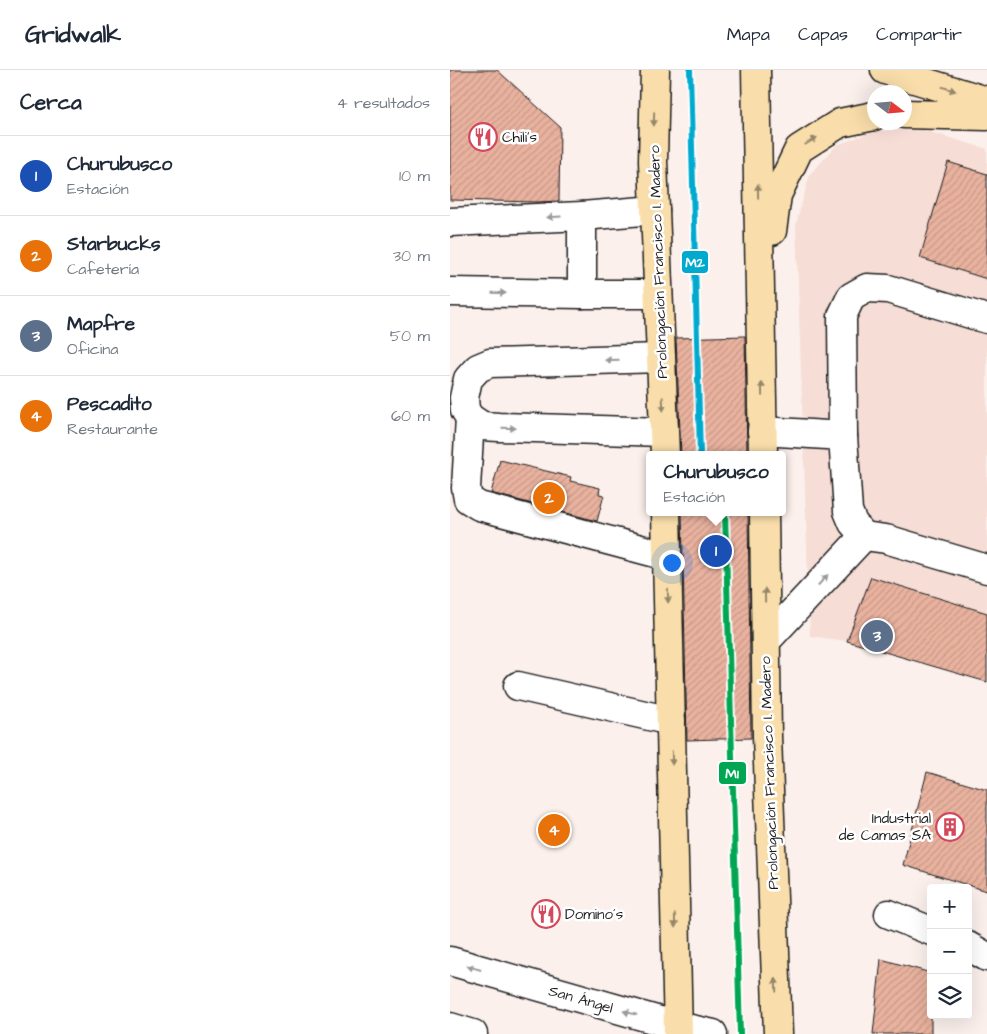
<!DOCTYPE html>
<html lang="es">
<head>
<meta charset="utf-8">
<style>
	:root { --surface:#fff; --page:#f2f2f3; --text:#1f2937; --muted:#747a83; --line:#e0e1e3; --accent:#b45309 }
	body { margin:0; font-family:"Architects Daughter",sans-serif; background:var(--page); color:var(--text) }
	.controls { position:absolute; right:15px; bottom:15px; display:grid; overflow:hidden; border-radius:5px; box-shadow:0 5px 20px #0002 }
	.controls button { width:45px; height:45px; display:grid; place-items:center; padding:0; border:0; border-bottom:1px solid var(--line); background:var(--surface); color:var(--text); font:25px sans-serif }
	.compass { position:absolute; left:417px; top:15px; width:45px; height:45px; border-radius:50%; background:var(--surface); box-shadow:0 5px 20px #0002; rotate:106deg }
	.you { position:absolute; left:221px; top:492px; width:18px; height:18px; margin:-12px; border:4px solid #fff; border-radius:50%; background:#1a73e8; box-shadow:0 0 0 8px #1a73e833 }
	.badge { display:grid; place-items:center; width:32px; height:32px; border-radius:50%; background:var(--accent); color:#fff; font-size:16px; font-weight:700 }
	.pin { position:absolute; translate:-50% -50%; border:2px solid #fff; box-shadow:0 1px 5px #0006 }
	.popup { position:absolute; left:196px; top:381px; width:140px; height:65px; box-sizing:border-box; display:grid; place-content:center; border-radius:5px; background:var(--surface); filter:drop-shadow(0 1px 4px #0005); font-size:16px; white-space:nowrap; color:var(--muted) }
	.popup b { font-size:19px; color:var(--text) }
	.popup::after { content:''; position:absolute; left:50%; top:100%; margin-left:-10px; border:10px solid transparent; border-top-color:var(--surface) }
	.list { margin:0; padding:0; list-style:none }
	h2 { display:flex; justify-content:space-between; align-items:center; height:65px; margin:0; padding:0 20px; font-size:21px }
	h2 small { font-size:16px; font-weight:400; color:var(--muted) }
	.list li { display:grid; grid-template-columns:32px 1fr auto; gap:15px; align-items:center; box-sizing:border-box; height:80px; padding:0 20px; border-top:1px solid var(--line) }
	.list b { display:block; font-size:19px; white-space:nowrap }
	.list p { margin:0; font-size:16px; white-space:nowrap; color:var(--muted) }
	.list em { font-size:16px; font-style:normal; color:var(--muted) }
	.icon { flex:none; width:28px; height:28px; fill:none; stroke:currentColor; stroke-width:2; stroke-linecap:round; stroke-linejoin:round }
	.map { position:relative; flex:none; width:537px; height:964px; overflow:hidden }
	header { display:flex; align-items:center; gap:30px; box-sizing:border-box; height:70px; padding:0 25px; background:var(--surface); border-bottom:1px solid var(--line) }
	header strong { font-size:24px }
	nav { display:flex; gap:28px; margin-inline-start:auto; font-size:18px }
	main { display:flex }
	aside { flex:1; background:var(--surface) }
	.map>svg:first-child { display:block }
	.built { fill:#f6ddd5 }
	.building { fill:url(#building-hatch); stroke:#1c1c1c }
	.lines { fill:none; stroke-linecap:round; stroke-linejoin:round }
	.minor-casing { stroke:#1c1c1c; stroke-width:31 }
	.highway-casing { stroke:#1c1c1c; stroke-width:31 }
	.minor { stroke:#fff; stroke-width:28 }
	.highway { stroke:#f9deab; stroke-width:28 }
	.metro-1-casing { stroke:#fff; stroke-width:10 }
	.metro-2-casing { stroke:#fff; stroke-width:10 }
	.metro-1 { stroke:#00a651; stroke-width:6 }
	.metro-2 { stroke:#00a9ce; stroke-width:6 }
	.oneway { fill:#96876b }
	.oneway2 { fill:#999 }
	.labels { text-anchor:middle; stroke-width:5; stroke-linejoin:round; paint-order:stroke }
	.poi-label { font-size:15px; fill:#1c1c1c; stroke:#fff; text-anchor:start }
	.street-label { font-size:15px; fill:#1c1c1c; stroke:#fff }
	.line-badge { stroke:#fff; stroke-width:2 }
	.badge-label { font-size:14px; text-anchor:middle; font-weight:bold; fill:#fff }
</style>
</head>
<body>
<header>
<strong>Gridwalk</strong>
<nav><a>Mapa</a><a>Capas</a><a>Compartir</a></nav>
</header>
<main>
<aside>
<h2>Cerca<small>4 resultados</small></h2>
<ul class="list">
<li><span class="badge" style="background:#1a4fb4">1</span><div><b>Churubusco</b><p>Estación</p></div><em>10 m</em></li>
<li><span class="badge" style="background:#e8710a">2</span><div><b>Starbucks</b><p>Cafetería</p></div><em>30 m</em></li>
<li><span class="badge" style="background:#5c6f8a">3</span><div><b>Mapfre</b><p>Oficina</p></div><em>50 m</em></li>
<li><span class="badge" style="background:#e8710a">4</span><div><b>Pescadito</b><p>Restaurante</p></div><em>60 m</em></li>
</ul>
</aside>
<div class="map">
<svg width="537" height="964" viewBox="0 0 537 964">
	<defs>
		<pattern id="building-hatch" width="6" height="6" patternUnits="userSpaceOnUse" patternTransform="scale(1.25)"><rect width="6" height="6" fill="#e9b29f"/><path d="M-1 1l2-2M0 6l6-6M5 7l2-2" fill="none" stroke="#c79888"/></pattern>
	</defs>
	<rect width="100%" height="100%" fill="#fbf0ec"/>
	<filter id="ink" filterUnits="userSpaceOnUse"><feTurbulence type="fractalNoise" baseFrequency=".02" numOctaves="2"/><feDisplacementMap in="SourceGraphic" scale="10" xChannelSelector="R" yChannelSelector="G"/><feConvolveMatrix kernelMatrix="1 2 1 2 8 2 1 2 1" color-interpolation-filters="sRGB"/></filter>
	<g filter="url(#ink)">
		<!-- built -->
		<polygon class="built" points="470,59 537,79 537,612 397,571 360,566 346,154 360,104 387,75 425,61"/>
		<!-- building -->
		<g class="building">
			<polygon points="0,0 47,0 110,57 109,131 86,132 0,130"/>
			<polygon points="498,92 537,104 537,209 470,188"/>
			<polygon points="295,266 297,385 231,385 226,268"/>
			<polygon points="50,390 121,407 120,411 150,418 149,424 154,425 147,451 41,423"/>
			<polygon points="232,442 298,442 301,668 237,670"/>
			<polygon points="421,507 537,543 537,612 397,571"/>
			<polygon points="477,702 537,720 537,821 453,795"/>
			<polygon points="431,889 481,903 481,964 423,964"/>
		</g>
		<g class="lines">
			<defs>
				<g id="minor">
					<polyline points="0,152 132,146 205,140"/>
					<polyline points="0,222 132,224 208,224"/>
					<polyline points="132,224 132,146"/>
					<polyline points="537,249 438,219 417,218 401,227 392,246 393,366 398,441 403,453 414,466 436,469 537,499"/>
					<polyline points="211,288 40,293 28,298 18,309 14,328 15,340 20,348 32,356 49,357 214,362"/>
					<polyline points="20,348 16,418 18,429 29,436 217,486"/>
					<polyline points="312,361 393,366"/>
					<polyline points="316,571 414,466"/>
					<polyline points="68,616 221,651"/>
					<polyline points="439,844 481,861"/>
					<polyline points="518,876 537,887"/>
					<polyline points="0,891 227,956 263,964"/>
					<polyline points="0,957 23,964"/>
				</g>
				<g id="highway">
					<polyline points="205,0 203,91 215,385"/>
					<polyline points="306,0 313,385"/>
					<polyline points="435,0 537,31"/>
					<polyline points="454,44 537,46"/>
					<polyline points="322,161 327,125 349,79 390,53 424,46"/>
					<polyline points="216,442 228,964"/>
					<polyline points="314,442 317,666 328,964"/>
				</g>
			</defs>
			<!-- minor casing -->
			<use href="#minor" class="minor-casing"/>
			<!-- highway casing -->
			<use href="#highway" class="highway-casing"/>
			<!-- minor -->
			<use href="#minor" class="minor"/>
			<!-- highway -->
			<use href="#highway" class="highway"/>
			<defs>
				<polyline id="metro-1" points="275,442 290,964"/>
				<polyline id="metro-2" points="240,0 250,385"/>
			</defs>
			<!-- metro-1 casing -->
			<use href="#metro-1" class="metro-1-casing"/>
			<!-- metro-2 casing -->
			<use href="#metro-2" class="metro-2-casing"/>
			<!-- metro-1 -->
			<use href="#metro-1" class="metro-1"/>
			<!-- metro-2 -->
			<use href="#metro-2" class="metro-2"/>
		</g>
		<!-- one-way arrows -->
		<defs><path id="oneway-solid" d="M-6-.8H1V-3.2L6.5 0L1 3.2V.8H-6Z" transform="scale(1.25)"/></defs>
		<g class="oneway">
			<use href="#oneway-solid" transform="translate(499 19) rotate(17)"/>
			<use href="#oneway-solid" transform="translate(204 49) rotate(91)"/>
			<use href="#oneway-solid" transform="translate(361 71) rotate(-32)"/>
			<use href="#oneway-solid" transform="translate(308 121) rotate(-91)"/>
			<use href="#oneway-solid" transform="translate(312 319) rotate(-91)"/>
			<use href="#oneway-solid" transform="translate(213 334) rotate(87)"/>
			<use href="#oneway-solid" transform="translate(315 525) rotate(-91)"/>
			<use href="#oneway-solid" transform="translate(218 526) rotate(89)"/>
			<use href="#oneway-solid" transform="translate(222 688) rotate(89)"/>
			<use href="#oneway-solid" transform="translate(225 851) rotate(89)"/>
			<use href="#oneway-solid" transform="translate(326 915) rotate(-92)"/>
		</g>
		<g class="oneway2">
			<use href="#oneway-solid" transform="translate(104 147) rotate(177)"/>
			<use href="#oneway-solid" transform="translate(49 223) rotate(1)"/>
			<use href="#oneway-solid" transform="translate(162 290) rotate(178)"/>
			<use href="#oneway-solid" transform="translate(59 358) rotate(1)"/>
			<use href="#oneway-solid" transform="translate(373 510) rotate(-47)"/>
			<use href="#oneway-solid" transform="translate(24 898) rotate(-164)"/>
			<use href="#oneway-solid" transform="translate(180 943) rotate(-164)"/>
		</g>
	</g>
	<!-- icons -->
	<defs>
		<symbol id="restaurant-ring" viewBox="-11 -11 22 22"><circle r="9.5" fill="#fff" stroke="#d1495b" stroke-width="1.5"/><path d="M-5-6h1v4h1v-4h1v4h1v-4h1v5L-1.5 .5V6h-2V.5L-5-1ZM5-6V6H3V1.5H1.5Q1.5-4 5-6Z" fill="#d1495b"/></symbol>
		<symbol id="building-ring" viewBox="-11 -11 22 22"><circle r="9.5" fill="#fff" stroke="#d1495b" stroke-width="1.5"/><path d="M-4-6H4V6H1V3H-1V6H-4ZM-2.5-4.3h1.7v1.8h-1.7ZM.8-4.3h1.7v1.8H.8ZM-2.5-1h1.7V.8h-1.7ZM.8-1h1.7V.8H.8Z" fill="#d1495b"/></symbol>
	</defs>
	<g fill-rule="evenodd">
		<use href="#restaurant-ring" x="17" y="51" width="32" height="32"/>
		<use href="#building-ring" x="484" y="741" width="32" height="32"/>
		<use href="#restaurant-ring" x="80" y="828" width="32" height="32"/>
	</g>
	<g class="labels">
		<!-- poi labels -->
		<g class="poi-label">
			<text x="52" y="72">Chili's</text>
			<text x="481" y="753" text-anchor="end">Industrial<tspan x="481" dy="17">de Camas SA</tspan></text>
			<text x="115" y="849">Domino´s</text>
		</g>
		<!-- street labels -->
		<g class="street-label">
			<text transform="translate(208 192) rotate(-92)" y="5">Prolongación Francisco I. Madero</text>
			<text transform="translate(319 703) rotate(-92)" y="5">Prolongación Francisco I. Madero</text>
			<text transform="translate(131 929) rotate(16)" y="5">San Ángel</text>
		</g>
	</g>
	<g class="line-badge">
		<rect x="231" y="180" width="28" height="24" rx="5" fill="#00a9ce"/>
		<rect x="268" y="691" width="29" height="24" rx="5" fill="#00a651"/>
	</g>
	<g class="badge-label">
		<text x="245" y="197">M2</text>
		<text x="282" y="708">M1</text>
	</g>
</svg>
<div class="controls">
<button>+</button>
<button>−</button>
<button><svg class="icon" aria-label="layers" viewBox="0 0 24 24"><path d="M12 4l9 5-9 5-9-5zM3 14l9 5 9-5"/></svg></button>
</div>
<svg class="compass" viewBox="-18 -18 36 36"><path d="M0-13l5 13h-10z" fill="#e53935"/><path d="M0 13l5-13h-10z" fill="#747a83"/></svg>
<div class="you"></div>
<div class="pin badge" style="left:266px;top:481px;background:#1a4fb4">1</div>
<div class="popup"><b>Churubusco</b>Estación</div>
<div class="pin badge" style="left:99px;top:428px;background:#e8710a">2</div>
<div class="pin badge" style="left:427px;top:566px;background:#5c6f8a">3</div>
<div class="pin badge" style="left:104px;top:760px;background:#e8710a">4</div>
</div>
</main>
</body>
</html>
